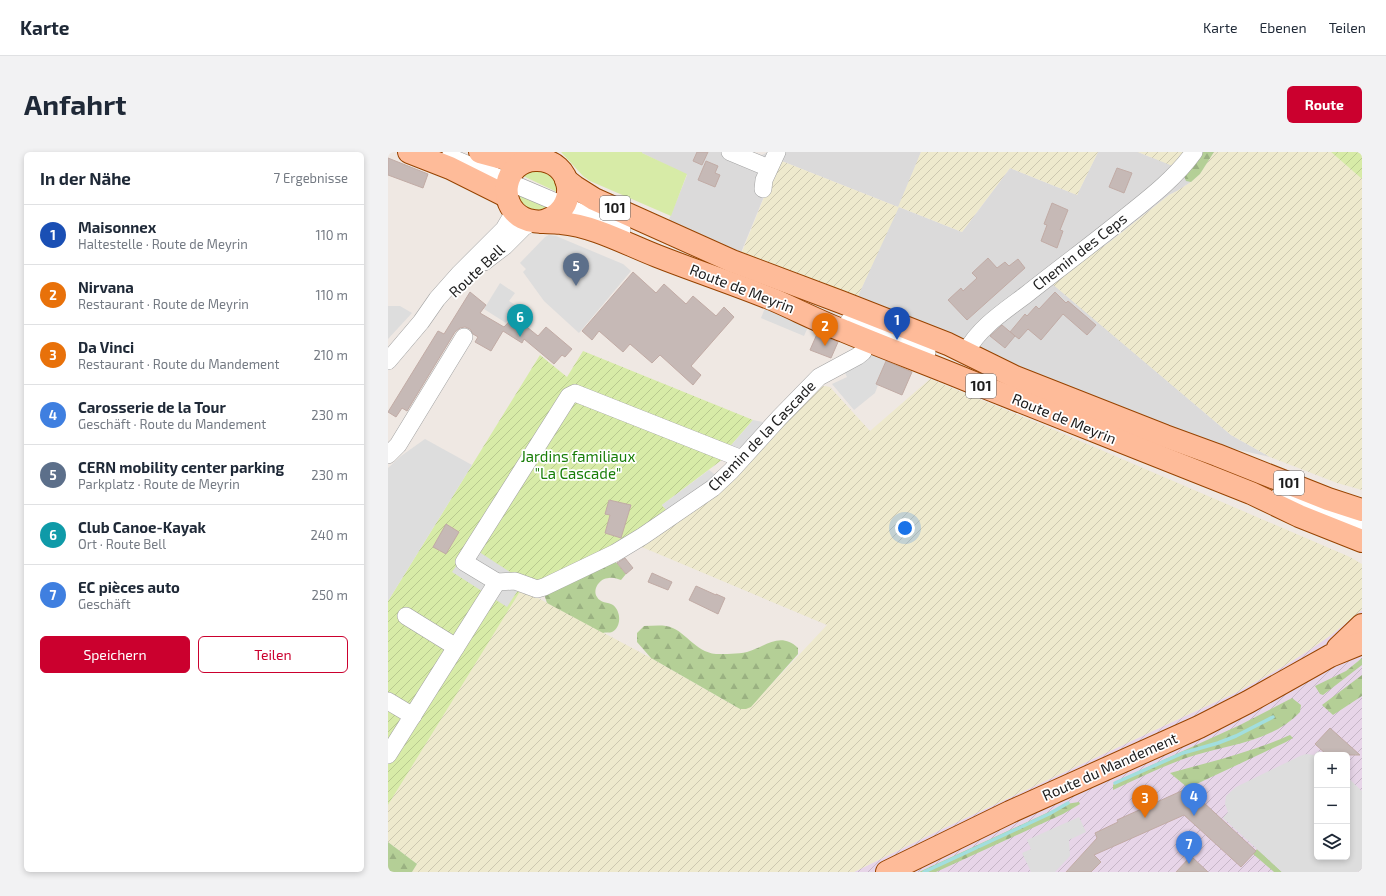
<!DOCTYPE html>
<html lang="de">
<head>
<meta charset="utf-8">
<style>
	:root { --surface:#fff; --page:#f2f2f3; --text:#1f2937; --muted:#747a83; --line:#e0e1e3; --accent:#cb002e }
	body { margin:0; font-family:"Exo 2",sans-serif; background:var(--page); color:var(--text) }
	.controls { position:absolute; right:12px; bottom:12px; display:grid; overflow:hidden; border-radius:6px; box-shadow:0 2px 6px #0003 }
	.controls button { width:36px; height:36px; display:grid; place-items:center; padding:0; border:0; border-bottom:1px solid var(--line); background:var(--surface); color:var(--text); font:20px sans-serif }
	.you { position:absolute; left:517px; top:376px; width:14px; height:14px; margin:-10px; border:3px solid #fff; border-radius:50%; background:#1a73e8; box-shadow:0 0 0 6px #1a73e833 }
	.badge { display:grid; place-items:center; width:26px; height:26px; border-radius:50%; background:var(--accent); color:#fff; font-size:13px; font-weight:700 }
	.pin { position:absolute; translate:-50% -33px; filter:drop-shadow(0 1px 2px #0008) }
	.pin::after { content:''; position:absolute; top:21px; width:14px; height:12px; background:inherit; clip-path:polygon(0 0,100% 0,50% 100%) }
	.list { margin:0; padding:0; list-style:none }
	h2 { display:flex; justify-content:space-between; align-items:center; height:52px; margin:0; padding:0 16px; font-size:17px }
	h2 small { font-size:13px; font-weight:400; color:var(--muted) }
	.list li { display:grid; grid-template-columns:26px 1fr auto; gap:12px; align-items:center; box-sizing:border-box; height:60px; padding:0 16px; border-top:1px solid var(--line) }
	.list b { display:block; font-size:15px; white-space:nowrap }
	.list p { margin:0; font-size:13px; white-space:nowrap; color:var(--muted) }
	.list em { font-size:13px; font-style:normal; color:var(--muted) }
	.actions { display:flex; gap:8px; padding:12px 16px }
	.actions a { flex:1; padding:9px 0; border:1px solid var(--accent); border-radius:6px; text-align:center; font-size:14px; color:var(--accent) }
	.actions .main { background:var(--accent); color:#fff }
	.icon { flex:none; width:22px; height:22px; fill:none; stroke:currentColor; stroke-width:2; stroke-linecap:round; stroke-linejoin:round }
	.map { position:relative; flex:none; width:974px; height:720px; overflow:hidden; border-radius:6px }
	header { display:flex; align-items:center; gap:24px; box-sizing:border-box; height:56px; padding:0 20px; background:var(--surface); border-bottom:1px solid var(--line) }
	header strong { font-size:19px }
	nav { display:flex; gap:22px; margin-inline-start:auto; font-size:14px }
	.intro { display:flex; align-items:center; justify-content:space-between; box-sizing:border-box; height:96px; padding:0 24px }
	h1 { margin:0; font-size:28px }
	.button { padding:10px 18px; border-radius:6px; background:var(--accent); color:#fff; font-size:14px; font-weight:700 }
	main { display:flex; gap:24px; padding:0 24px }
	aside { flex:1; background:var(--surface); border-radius:6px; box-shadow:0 2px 6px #0003 }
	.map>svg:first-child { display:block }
	.residential { fill:#dbdada }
	.industrial { fill:url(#industrial-furrows); fill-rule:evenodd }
	.farmland { fill:url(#farmland-furrows) }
	.grass { fill:#d7eba7 }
	.forest { fill:url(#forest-firs) }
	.garden { fill:url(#garden-furrows) }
	.parking { fill:#ddd }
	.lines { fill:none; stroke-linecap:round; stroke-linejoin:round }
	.stream { stroke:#a2dede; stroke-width:3.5 }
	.building { fill:#c6b9b6; stroke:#c1aba5 }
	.minor-casing { stroke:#a1a1a1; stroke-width:18 }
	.major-casing { stroke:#974300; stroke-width:24 }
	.minor { stroke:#fff; stroke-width:17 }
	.major { stroke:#febb99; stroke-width:22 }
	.labels { text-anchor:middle; stroke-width:3.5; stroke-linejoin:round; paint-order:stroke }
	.shield { fill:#fff; stroke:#616161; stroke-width:1 }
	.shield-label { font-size:14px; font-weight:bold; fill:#1d1d1d }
	.street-label { font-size:15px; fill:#1d1d1d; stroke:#fff }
	.park-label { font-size:15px; fill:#197e09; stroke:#fff }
</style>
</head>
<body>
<header>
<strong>Karte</strong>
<nav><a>Karte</a><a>Ebenen</a><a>Teilen</a></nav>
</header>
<div class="intro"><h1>Anfahrt</h1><a class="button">Route</a></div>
<main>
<aside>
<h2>In der Nähe<small>7 Ergebnisse</small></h2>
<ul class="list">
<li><span class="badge" style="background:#1a4fb4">1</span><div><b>Maisonnex</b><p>Haltestelle · Route de Meyrin</p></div><em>110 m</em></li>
<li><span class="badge" style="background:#e8710a">2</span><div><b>Nirvana</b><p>Restaurant · Route de Meyrin</p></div><em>110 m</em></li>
<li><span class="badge" style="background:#e8710a">3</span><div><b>Da Vinci</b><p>Restaurant · Route du Mandement</p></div><em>210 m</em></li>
<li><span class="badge" style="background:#3f7fe0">4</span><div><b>Carosserie de la Tour</b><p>Geschäft · Route du Mandement</p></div><em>230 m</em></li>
<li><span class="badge" style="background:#5c6f8a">5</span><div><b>CERN mobility center parking</b><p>Parkplatz · Route de Meyrin</p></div><em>230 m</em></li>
<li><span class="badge" style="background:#0f9aa8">6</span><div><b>Club Canoe-Kayak</b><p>Ort · Route Bell</p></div><em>240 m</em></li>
<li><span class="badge" style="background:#3f7fe0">7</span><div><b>EC pièces auto</b><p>Geschäft</p></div><em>250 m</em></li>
</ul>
<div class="actions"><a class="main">Speichern</a><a>Teilen</a></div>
</aside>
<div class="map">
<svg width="974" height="720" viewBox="0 0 974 720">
	<defs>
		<pattern id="industrial-furrows" width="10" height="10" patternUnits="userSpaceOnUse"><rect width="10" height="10" fill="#e7d5e8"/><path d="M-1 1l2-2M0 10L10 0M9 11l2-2" fill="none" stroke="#c6b6c7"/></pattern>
		<pattern id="farmland-furrows" width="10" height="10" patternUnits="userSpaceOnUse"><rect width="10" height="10" fill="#eee9cd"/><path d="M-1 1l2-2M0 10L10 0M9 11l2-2" fill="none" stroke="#ccc7b0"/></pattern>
		<pattern id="forest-firs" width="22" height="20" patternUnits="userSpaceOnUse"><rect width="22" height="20" fill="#b4cf96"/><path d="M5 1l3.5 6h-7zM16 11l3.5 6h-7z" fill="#9ab181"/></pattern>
		<pattern id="garden-furrows" width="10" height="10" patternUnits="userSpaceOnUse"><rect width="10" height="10" fill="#d7eba7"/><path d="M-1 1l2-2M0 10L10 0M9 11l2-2" fill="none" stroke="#b8c98f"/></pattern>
	</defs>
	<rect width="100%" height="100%" fill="#efe8e3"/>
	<!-- residential -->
	<polygon class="residential" points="254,0 364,0 374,3 380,0 533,0 511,55 574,80 622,16 689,43 710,0 750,0 762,5 826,0 803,30 789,39 781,43 723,89 664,131 843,283 882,305 842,296 789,280 634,218 470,144 510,55 391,8 352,103 280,70 299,23 254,1"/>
	<!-- industrial -->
	<path class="industrial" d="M974 458V720H466L554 677 849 540 896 514 923 497 943 483ZM929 603H959V705H929Z"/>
	<!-- farmland -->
	<g class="farmland">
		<polygon points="533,0 710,0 689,43 622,16 574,80 511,55 470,144 354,100 391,8 510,55"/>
		<polygon points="750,0 797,0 787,15"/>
		<polygon points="826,0 943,0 974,27 974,338 949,331 882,305 843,283 663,131 723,89 781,43 789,39 803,30 812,22"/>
		<polygon points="542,227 655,273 962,405 974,412 974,458 943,483 923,497 896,514 849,540 554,677 466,720 24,720 29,712 0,690 0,653 133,437 263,506 352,557 363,554 439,473 249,393 430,235 437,234 442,235 482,279"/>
	</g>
	<!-- grass -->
	<g class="grass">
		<polygon points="173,0 254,0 254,1 299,22 283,64 202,29 195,24"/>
		<polygon points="145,17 165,22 171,41 133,23"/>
		<polygon points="127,36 166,53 150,61 135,56"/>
	</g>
	<!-- forest -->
	<g class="forest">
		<polygon points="813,0 826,0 812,22 803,30 798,29 796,24"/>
		<path d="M227 409 238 422 233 428C229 427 226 425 221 426 212 426 204 437 209 445 212 451 220 450 225 453 233 459 234 475 224 480 222 481 217 480 215 481L159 451 157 445 158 440Z"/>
		<path d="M256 474C263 474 271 473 278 474 297 477 306 500 328 502 337 502 350 502 359 500 377 495 392 479 410 496V502L363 555 358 557H352L263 506 249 490V481Z"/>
		<polygon points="974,506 974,513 935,543 932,542 927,534 958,519"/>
		<polygon points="974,523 974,544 945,563 934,553"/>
		<path d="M904 546 913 553 912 560C883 591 836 593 798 606 773 615 749 627 725 638V633L729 629 852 573Z"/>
		<path d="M902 583 905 586 898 590 800 636 782 621C822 610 864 600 902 583Z"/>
		<polygon points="691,650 692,652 675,662 548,720 531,720 678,652"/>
		<polygon points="0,690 29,712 24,720 0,720"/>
		<polygon points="869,697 894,720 886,720 865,702"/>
	</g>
	<!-- garden -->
	<g class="garden">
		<polygon points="943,0 974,0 974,27"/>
		<polygon points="195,199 365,268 339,298 335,307 274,353 282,362 151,433 139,428 0,653 0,449 152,203 179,225"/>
	</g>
	<!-- parking -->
	<g class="parking">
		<polygon points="161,83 168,84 235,112 243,119 191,181 156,149 135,120 138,117 132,111 157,85"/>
		<polygon points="112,131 127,141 121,149 129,154 118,171 96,157"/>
		<polygon points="0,154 12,154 24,161 0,187"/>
		<polygon points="377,156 420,175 416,184 373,166"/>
		<polygon points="484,203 498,208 488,232 490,233 487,241 466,258 444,232 459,225 455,217"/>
		<polygon points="365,268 379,271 355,300 340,297"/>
		<polygon points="37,287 84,313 0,449 0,316 13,304"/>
		<polygon points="321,318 330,325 282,362 274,353"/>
		<polygon points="82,394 136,429 119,455 64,420"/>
		<polygon points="930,599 935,603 929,603 929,705 959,705 959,625 974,639 974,720 894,720 835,666 840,660 837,652 838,644 848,635 912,604 918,602 926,603"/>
		<polygon points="691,665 698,680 681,688 682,704 667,720 643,720 634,701 643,697 639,688"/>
	</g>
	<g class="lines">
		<!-- stream -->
		<g class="stream">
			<polyline points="727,631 795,601 830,591 848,584 885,565"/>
			<polyline points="536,720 661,662 680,651"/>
		</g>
	</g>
	<!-- building -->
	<g class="building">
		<polygon points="309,0 320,0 314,13 305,9"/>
		<polygon points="0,6 40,22 35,36 0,23"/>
		<polygon points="318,9 330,14 327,21 332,23 327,35 310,28"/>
		<polygon points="729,16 744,21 736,41 721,35"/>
		<polygon points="664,51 680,58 672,78 675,79 669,96 653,89 659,73 656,72"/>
		<polygon points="600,106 609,116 617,110 621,114 630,107 637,116 579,168 560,148 573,136 575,139 589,126 584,121"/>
		<polygon points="245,120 268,141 276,132 298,152 305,144 328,164 336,155 346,165 303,214 313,223 305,233 272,203 264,211 242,192 235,200 211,179 204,188 194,179"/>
		<polygon points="82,140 98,153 92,161 116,175 132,158 140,165 134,171 150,184 158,175 184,197 177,205 174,203 166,212 136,187 134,191 115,179 103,199 87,190 90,185 85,182 82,177 77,175 72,176 67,180 19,259 14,256 8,265 0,260 50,179 56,182"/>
		<polygon points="667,140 678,151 680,149 708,173 699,183 675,162 653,188 640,177 631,187 622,180 637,162 639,164 648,154 651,157"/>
		<polygon points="614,173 627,184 617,196 602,184"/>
		<polygon points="429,182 450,190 443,206 422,198"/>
		<polygon points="498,209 524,220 514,243 488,232"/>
		<polygon points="221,348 243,353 233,386 217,381 222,363 217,362"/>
		<polygon points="58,372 71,380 58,402 45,395"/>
		<polygon points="237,406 245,416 238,422 229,411"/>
		<polygon points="264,421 284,430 280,438 260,430"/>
		<polygon points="308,434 328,443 328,442 337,446 330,462 301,448"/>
		<polygon points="942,576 972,603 939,603 927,592"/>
		<polygon points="800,636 868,699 853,715 796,663 706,703 713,710 703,720 678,720 709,686 707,681 730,670 729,668"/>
		<polygon points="803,704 820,720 788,720"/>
	</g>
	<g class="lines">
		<defs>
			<g id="minor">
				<polyline points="342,0 381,16"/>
				<polyline points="62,5 234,78"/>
				<polyline points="375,37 376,28 389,0"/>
				<polyline points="96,110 117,94 136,75 145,70"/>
				<polyline points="461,169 539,200"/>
				<path d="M578 200C591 175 618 158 639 142 673 115 707 90 740 63 764 44 788 25 806 0"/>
				<polyline points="0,209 33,170 49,147 72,121 116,77 123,65 124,58"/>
				<polyline points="0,303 10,293 76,185"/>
				<polyline points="354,307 187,241 181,244 76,410 109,430 127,429 149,437 156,435 227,401 255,384 325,336 343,319 391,266 431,225 470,204 475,200 480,188"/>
				<polyline points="891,344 974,377"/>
				<polyline points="18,464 68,495"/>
				<polyline points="0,549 25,564"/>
				<polyline points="0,603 109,430"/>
			</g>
			<g id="major">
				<polyline points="21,0 62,16 118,44"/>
				<polyline points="92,0 122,8 139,9"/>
				<polyline points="178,28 187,35 206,47 344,109 453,150 560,192 627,225 777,284 829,303 940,347 974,358"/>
				<path d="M152 70C194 61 186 6 147 8 116 9 108 52 135 66 147 72 161 69 173 71 206 74 238 92 269 104 307 119 347 132 386 148 409 158 432 170 456 179 499 197 543 213 586 231 678 267 771 305 863 341L911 364 974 389"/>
				<polyline points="950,496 974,473"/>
				<polyline points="499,720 622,660 811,575 860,550 942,504 974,491"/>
			</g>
		</defs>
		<!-- minor casing -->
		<use href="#minor" class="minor-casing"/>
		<!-- major casing -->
		<use href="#major" class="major-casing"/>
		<!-- minor -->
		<use href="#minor" class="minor"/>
		<!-- major -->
		<use href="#major" class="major"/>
	</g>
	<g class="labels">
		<!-- shield labels -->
		<g class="shield">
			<rect x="212" y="44" width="30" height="24" rx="3"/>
			<rect x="578" y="222" width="30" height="24" rx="3"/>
			<rect x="886" y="319" width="30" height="24" rx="3"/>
		</g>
		<g class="shield-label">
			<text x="227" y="61">101</text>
			<text x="593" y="239">101</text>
			<text x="901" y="336">101</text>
		</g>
		<!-- street labels -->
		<g class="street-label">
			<text transform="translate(692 100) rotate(-38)" y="5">Chemin des Ceps</text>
			<text transform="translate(89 119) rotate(-43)" y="5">Route Bell</text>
			<text transform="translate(354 137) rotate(21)" y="5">Route de Meyrin</text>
			<text transform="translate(676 267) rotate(22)" y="5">Route de Meyrin</text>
			<text transform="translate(374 284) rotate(-46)" y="5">Chemin de la Cascade</text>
			<text transform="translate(722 615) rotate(-24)" y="5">Route du Mandement</text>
		</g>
		<!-- park labels -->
		<g class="park-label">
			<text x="190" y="310">Jardins familiaux<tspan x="190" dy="17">"La Cascade"</tspan></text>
		</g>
	</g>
</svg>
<div class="controls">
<button>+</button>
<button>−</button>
<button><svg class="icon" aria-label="layers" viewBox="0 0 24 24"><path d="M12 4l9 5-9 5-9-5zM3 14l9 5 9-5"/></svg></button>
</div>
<div class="you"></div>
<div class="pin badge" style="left:509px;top:188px;background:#1a4fb4">1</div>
<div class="pin badge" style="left:437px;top:194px;background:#e8710a">2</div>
<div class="pin badge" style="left:757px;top:666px;background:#e8710a">3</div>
<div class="pin badge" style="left:806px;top:664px;background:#3f7fe0">4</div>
<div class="pin badge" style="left:188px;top:134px;background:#5c6f8a">5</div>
<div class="pin badge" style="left:132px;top:185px;background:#0f9aa8">6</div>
<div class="pin badge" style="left:801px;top:712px;background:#3f7fe0">7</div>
</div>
</main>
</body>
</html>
